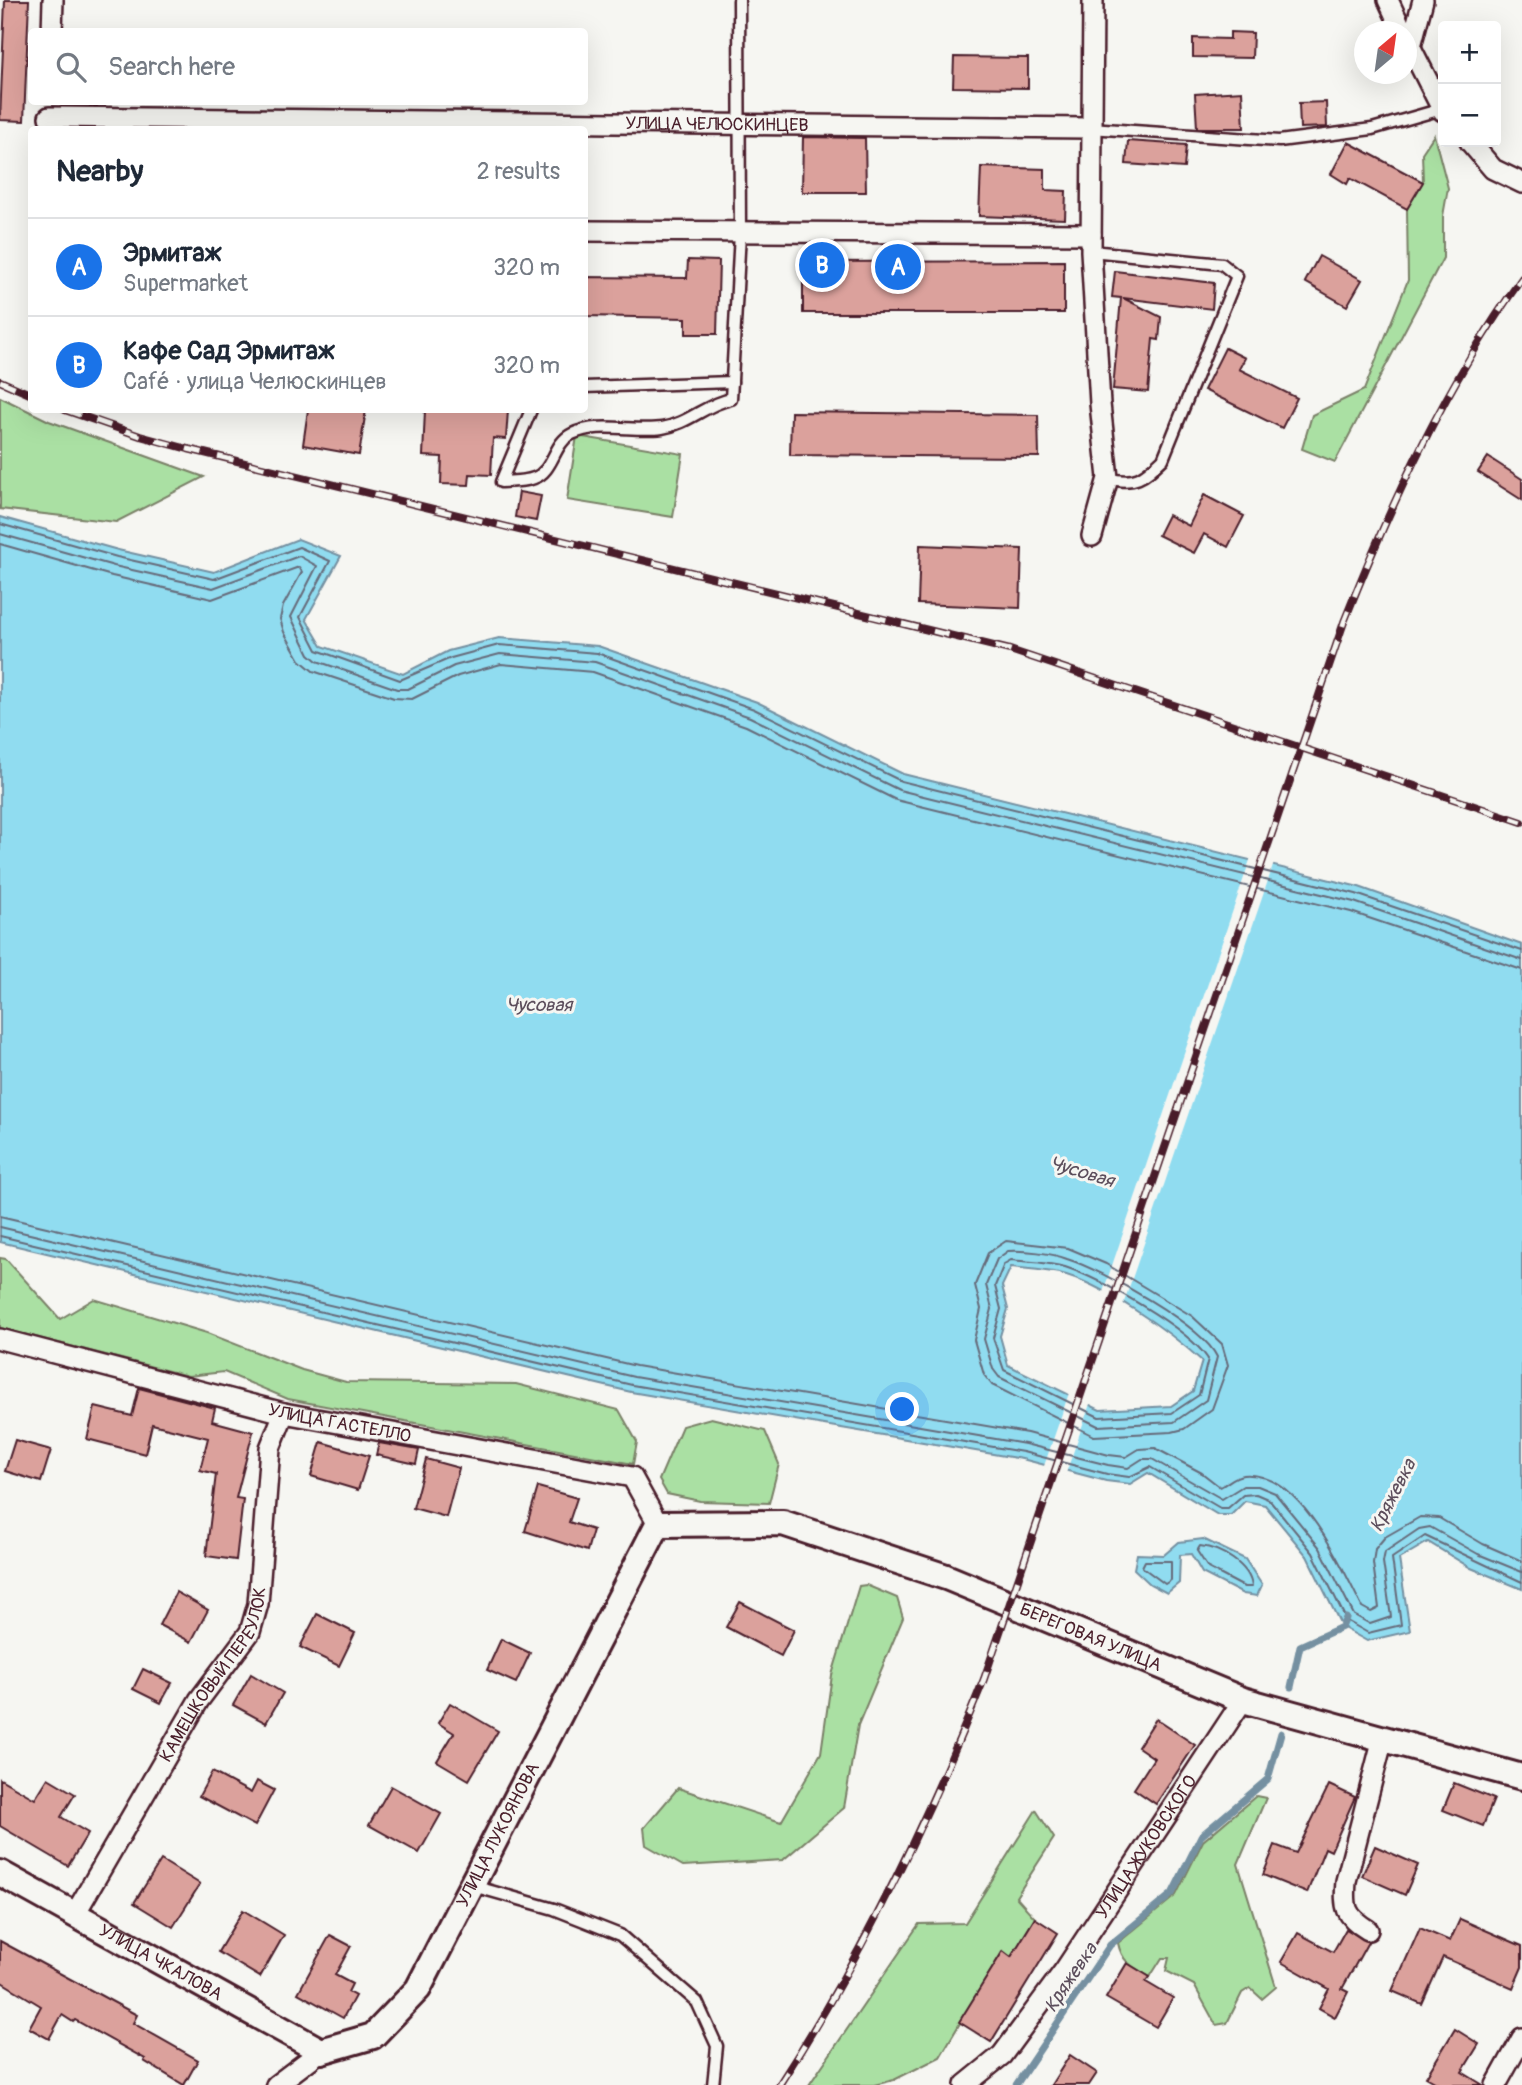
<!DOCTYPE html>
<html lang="en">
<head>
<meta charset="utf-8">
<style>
	:root { --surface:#fff; --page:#f6f6f7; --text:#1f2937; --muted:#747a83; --line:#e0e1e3; --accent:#1a73e8 }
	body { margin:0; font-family:Pangolin,sans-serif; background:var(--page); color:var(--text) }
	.controls { position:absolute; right:21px; top:21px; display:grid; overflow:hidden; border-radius:7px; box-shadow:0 7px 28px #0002 }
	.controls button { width:63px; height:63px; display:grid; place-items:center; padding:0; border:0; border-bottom:2px solid var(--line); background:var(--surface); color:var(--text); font:35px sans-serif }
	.compass { position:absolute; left:1354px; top:21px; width:63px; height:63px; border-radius:50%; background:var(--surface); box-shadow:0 7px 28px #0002; rotate:29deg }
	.you { position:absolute; left:903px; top:1410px; width:24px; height:24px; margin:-18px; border:5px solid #fff; border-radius:50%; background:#1a73e8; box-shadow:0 0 0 10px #1a73e833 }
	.badge { display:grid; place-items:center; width:46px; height:46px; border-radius:50%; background:var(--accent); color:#fff; font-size:23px; font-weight:700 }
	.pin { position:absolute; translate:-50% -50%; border:4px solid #fff; box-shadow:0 2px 7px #0006 }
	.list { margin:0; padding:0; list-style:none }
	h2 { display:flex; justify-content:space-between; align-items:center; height:91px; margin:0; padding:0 28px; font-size:30px }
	h2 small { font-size:23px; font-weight:400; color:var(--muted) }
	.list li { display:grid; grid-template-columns:46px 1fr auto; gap:21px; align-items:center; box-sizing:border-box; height:98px; padding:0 28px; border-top:2px solid var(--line) }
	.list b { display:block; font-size:26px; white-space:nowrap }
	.list p { margin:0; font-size:23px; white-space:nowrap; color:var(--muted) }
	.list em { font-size:23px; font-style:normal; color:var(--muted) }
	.icon { flex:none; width:38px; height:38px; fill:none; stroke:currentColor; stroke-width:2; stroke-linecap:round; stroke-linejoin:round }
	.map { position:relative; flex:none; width:1522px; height:2085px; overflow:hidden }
	.search { position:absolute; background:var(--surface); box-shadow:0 7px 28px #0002; left:28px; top:28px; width:560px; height:77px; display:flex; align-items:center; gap:18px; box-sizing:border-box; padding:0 24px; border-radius:7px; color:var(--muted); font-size:26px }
	.panel { position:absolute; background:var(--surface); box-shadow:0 7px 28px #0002; left:28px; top:126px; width:560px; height:287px; border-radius:7px }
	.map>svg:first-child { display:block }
	.green { fill:#aae0a3; stroke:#7a8067; stroke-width:2 }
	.water { fill:#90dcf0; stroke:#7490a1; stroke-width:2; fill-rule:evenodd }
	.pier { fill:#f6f6f2 }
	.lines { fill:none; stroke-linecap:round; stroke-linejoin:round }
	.shore { stroke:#666b7a; stroke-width:2 }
	.stream { stroke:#7490a1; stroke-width:7 }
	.building { fill:#dba19c; stroke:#4a1f2b; stroke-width:2 }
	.service-casing { stroke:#4a1f2b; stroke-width:15 }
	.minor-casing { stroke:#4a1f2b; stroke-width:24 }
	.tertiary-casing { stroke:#4a1f2b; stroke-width:30 }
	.service { stroke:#f6f6f2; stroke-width:10 }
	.minor { stroke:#f6f6f2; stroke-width:19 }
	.tertiary { stroke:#f6f6f2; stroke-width:24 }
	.rail-casing { stroke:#4a1f2b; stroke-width:8 }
	.rail { stroke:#f6f6f2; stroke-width:5; stroke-dasharray:16; stroke-linecap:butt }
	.labels { text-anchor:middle; stroke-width:6; stroke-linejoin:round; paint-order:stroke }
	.street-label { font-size:18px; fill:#4a1f2b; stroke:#f6f6f2 }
	.water-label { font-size:19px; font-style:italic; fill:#5c4e5c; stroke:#f6f6f2 }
</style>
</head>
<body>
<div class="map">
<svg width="1522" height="2085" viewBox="0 0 1522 2085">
	<rect width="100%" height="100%" fill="#f6f6f2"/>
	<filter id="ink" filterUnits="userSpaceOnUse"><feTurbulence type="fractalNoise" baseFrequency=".0143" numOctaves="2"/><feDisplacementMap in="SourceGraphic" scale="14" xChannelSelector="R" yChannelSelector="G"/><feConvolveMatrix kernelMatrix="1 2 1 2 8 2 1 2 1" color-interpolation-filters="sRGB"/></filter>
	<g filter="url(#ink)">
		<!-- green -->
		<g class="green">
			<polygon points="1434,135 1448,188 1443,216 1443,258 1335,462 1302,449 1312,415 1364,390 1408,280 1407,209 1423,182 1422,153"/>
			<polygon points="0,397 49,421 204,477 116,522 0,509"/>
			<polygon points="577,436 683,454 673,517 567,500"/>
			<polygon points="0,1258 6,1259 60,1319 94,1299 207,1333 302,1370 346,1382 516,1384 619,1410 637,1442 633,1464 288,1399 224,1372 188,1376 0,1328"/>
			<polygon points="711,1418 765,1431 779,1464 769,1503 700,1501 667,1494 659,1480 682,1426"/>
			<polygon points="866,1585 897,1598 903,1618 858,1725 844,1808 783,1860 683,1866 646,1845 644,1828 678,1788 781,1822 821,1753 832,1675 859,1586"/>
			<path d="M1256 1796 1266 1798 1238 1864 1276 1987 1262 1999 1250 1988 1242 1993 1227 2023 1216 2025 1194 1985 1166 1971 1169 1958H1162L1150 1977C1133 1967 1122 1963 1118 1943L1176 1895 1203 1841Z"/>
			<polygon points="1036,1810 1054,1838 1016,1897 1035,1918 1011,1957 1002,1952 940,2057 894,2080 874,2085 809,2085 919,1924 965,1923"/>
		</g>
		<!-- water -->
		<g class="water">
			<path d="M0 517 118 550 214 572 298 539 341 556 306 619 322 646 403 674 448 651 499 638 598 646 757 702 903 774 1359 887 1522 945V1589L1471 1568 1428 1542 1399 1559 1410 1631 1367 1641 1342 1627 1307 1556 1265 1505 1245 1501 1231 1515H1218L1148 1473 1130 1484 1106 1481 1022 1459 631 1392 0 1242ZM1011 1267C1027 1269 1043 1270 1059 1273 1102 1283 1169 1331 1202 1361L1193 1391 1171 1406 1100 1410 1008 1365 1000 1336 1008 1309 1002 1286Z"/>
			<polygon points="1203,1539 1245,1559 1262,1585 1257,1596 1243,1594 1202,1573 1191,1554 1180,1555 1179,1583 1167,1593 1150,1584 1134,1569 1137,1554 1164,1555 1179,1542"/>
		</g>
		<!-- pier -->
		<g class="pier">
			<polygon points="1251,857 1274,863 1122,1308 1102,1295"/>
			<polygon points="1070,1390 1091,1401 1065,1476 1043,1469"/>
		</g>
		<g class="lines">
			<!-- shore -->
			<g class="shore">
				<polyline points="0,524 117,557 214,579 299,547 330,561 300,617 317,650 400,680 451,658 499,645 597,653 754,709 901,781 1356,894 1522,951"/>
				<polyline points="0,534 114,566 213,588 299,556 317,566 291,617 309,654 317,661 397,689 408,689 454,666 500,654 595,662 750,717 899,790 1354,902 1522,960"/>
				<polyline points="0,544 112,576 212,599 299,567 302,572 283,606 280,619 284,632 300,660 313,671 394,698 412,699 458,676 501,664 593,672 746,726 896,800 1351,912 1522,970"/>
				<path d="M0 1216 636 1366 1027 1433 1109 1455 1126 1457 1139 1449 1155 1448 1202 1473 1220 1487C1228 1483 1234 1476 1243 1475 1299 1469 1341 1565 1362 1607L1371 1612 1379 1608 1373 1563 1375 1549 1385 1537 1420 1517 1439 1518 1483 1544 1522 1561"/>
				<polyline points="0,1227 634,1377 1025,1444 1108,1465 1128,1468 1142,1459 1152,1459 1222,1499 1243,1486 1258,1486 1275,1493 1320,1548 1354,1615 1370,1624 1391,1617 1383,1562 1385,1552 1419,1529 1430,1527 1478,1554 1522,1572"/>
				<polyline points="0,1236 632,1385 1023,1452 1107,1474 1129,1477 1150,1467 1220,1508 1228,1508 1243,1495 1256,1494 1270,1500 1313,1553 1347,1621 1368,1633 1401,1625 1392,1558 1425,1536 1522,1582"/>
				<polygon points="1006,1241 1068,1248 1106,1264 1192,1316 1222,1344 1228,1365 1212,1409 1184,1429 1172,1432 1094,1436 992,1385 984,1375 974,1340 981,1309 975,1285 988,1253"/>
				<path d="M1008 1251C1025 1250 1051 1253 1067 1259 1102 1270 1202 1325 1217 1357L1206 1400 1174 1422 1098 1426 999 1377 993 1369 984 1339 992 1309 986 1285 997 1259Z"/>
				<path d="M1011 1260C1028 1262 1048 1262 1065 1267 1101 1279 1188 1328 1208 1359L1199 1395 1172 1413 1099 1417 1004 1370 993 1338 1001 1309 995 1286 1004 1264Z"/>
				<path d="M1200 1546C1220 1548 1250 1565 1252 1587H1244L1208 1568 1197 1551Z"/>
				<polygon points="1145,1561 1171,1561 1171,1580 1165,1584 1142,1567"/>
			</g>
			<!-- stream -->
			<g class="stream">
				<polyline points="1291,1687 1300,1646 1342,1627 1346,1618"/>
				<polyline points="1016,2085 1110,1945 1172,1894 1201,1836 1268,1779 1281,1733"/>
			</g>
		</g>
		<!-- building -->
		<g class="building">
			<polygon points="5,0 29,0 24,121 0,120"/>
			<polygon points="1230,32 1253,33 1252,58 1193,57 1193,38 1230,39"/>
			<polygon points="954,57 1028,58 1028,88 953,87"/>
			<polygon points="1242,91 1244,128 1197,128 1195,94"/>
			<polygon points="1326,102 1327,127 1300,128 1299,103"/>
			<polygon points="803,137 865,138 866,192 802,192"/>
			<polygon points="1128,141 1186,145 1184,168 1126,164"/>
			<polygon points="1348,142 1423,182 1407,209 1350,178 1347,184 1331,174"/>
			<polygon points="981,167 1045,169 1045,190 1066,191 1065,219 979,216"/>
			<polygon points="1319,256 1362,280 1347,306 1305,282"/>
			<polygon points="688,260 719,261 717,334 686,334 686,318 584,316 584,277 687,278"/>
			<polygon points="1064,261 1064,313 803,313 803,262"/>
			<polygon points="1115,271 1214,283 1212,309 1123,298 1161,317 1159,340 1153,339 1148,392 1113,389 1121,298 1112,297"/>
			<polygon points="1225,348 1245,358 1239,369 1297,398 1282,428 1204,390"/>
			<polygon points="308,410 366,410 359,455 303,445"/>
			<polygon points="425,410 508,410 506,439 493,438 491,475 470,474 469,485 441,484 442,457 423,456"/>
			<polygon points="791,412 1038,415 1039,457 790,455"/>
			<polygon points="1488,457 1522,479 1522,500 1478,472"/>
			<polygon points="519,492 541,496 536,521 515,517"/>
			<polygon points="1204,495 1244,516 1228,547 1204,534 1194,553 1158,535 1168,515 1189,526"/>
			<polygon points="920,545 1022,549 1020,608 918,604"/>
			<polygon points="139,1388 215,1408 212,1421 253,1432 236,1498 243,1499 236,1560 206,1556 216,1474 200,1470 208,1438 152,1424 145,1454 87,1439 95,1407 132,1416"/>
			<polygon points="15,1440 51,1450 41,1482 5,1471"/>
			<polygon points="321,1442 369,1456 358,1490 311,1476"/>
			<polygon points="379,1443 419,1450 416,1464 376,1455"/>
			<polygon points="426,1459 459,1468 446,1517 413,1508"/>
			<polygon points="538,1487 577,1498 569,1522 593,1530 587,1551 525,1531"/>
			<polygon points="176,1592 208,1610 191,1642 159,1625"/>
			<polygon points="740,1602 794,1630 781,1656 726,1627"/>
			<polygon points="317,1614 355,1633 339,1666 300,1647"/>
			<polygon points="501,1639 530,1653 516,1683 487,1670"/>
			<polygon points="143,1669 172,1683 161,1703 133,1689"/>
			<polygon points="251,1674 283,1693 266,1723 233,1705"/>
			<polygon points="450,1703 498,1731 469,1780 437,1761 454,1733 438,1723"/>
			<polygon points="1156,1719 1195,1745 1156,1804 1134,1789 1154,1758 1138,1747"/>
			<polygon points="212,1772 251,1793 257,1781 274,1790 255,1826 199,1796"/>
			<polygon points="48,1778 75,1794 61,1817 88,1833 68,1866 0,1826 0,1779 35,1799"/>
			<polygon points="1454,1783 1494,1799 1483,1826 1443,1810"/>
			<polygon points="1329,1785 1355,1797 1331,1851 1325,1848 1307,1893 1263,1875 1275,1845 1296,1853"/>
			<polygon points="391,1786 441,1814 419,1853 369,1825"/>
			<polygon points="1375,1846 1418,1865 1405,1895 1362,1876"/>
			<polygon points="161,1860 200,1884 173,1927 134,1903"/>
			<polygon points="243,1910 284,1935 260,1977 218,1952"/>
			<polygon points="1035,1918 1058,1933 991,2042 959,2022 1003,1951 1011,1957"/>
			<polygon points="1460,1919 1522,1946 1522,1967 1513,1988 1443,1957 1422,2004 1392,1991 1420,1928 1450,1941"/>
			<polygon points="1346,1929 1368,1942 1342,1989 1348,1992 1335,2017 1319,2008 1329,1989 1281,1962 1298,1933 1333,1952"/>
			<polygon points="330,1935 351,1946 335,1975 352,1984 348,1992 355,1996 343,2018 298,1993"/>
			<polygon points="0,1941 137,2015 133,2023 198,2060 184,2085 144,2061 145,2059 75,2020 73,2022 62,2015 49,2039 29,2028 41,2006 0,1981"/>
			<polygon points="1127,1963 1150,1977 1146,1982 1173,1998 1156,2027 1106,1998"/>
			<polygon points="1455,2029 1479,2044 1462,2072 1483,2085 1440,2085 1426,2077"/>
			<polygon points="1070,2055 1097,2073 1089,2085 1051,2085"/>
		</g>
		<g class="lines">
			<defs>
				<g id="service">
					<polyline points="1090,128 1279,141 1372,129 1442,109"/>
					<path d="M1091 251 1222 264 1237 276 1163 459C1144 477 1135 486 1108 478"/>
					<polyline points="584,387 732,382"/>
					<path d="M531 410 501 482C512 481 524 482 534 478 554 471 553 443 572 434 598 421 633 432 662 428 688 424 706 404 731 399L740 233 739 0"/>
					<polyline points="473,1886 554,1909 620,1935 697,2002 717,2046 713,2085"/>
				</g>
				<g id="minor">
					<polyline points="1388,0 1403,32"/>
					<polyline points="52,32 53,0"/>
					<polyline points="1406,38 1443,111"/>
					<polyline points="1411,46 1423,0"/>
					<path id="s1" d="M49 117 1090 128"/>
					<polyline points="1470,142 1493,169 1522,183"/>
					<polyline points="584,231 1091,234"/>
					<polyline points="1092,536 1108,478 1100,404 1091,251 1093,0"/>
					<path id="s2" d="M0 1339 284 1413 632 1477 658 1524"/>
					<path id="s3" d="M75 1914 199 1700 250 1632 258 1604 270 1448 284 1413"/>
					<path d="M1368 1930C1345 1916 1344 1908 1346 1881L1383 1738"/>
					<polyline points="276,2085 321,2051"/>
					<path id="s4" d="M965 2085 1002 2055 1064 1971 1243 1700"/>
					<polyline points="1496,2085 1522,2038"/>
				</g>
				<g id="tertiary">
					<path id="s5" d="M0 1873 321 2051 373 2036 418 1989 658 1524 783 1523 946 1577 1243 1700 1522 1777"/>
				</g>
			</defs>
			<!-- service casing -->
			<use href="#service" class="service-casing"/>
			<!-- minor casing -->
			<use href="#minor" class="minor-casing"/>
			<!-- tertiary casing -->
			<use href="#tertiary" class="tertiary-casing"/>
			<!-- service -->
			<use href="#service" class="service"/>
			<!-- minor -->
			<use href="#minor" class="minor"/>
			<!-- tertiary -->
			<use href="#tertiary" class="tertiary"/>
			<defs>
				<g id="rail">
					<polyline points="0,381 32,395"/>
					<polyline points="65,410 140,436 188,449 1010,650 1522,822"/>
					<path d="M779 2085C862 1957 927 1821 984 1679L1344 622C1392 501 1446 384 1522 278"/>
				</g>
			</defs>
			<!-- rail casing -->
			<use href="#rail" class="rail-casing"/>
			<!-- rail -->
			<use href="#rail" class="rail"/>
		</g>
	</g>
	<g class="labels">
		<!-- street labels -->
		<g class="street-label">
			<text dy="6" stroke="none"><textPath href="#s1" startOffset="668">УЛИЦА ЧЕЛЮСКИНЦЕВ</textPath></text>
			<text dy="6" stroke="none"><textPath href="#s2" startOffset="350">УЛИЦА ГАСТЕЛЛО</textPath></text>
			<text dy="6" stroke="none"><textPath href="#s5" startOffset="1463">БЕРЕГОВАЯ УЛИЦА</textPath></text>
			<text dy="6" stroke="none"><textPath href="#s3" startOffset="278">КАМЕШКОВЫЙ ПЕРЕУЛОК</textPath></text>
			<text dy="6" stroke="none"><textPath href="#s5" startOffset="660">УЛИЦА ЛУКОЯНОВА</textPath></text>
			<text dy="6" stroke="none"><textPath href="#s4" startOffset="301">УЛИЦА ЖУКОВСКОГО</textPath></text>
			<text dy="6" stroke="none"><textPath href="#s5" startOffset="184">УЛИЦА ЧКАЛОВА</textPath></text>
		</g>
		<!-- water labels -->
		<g class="water-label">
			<text x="539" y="1011">Чусовая</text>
			<text transform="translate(1082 1171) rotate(17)" y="7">Чусовая</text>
			<text transform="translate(1392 1495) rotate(-63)" y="7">Кряжевка</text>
			<text transform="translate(1070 1977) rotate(-56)" y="7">Кряжевка</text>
		</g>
	</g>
</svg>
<div class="controls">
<button>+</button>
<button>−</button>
</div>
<svg class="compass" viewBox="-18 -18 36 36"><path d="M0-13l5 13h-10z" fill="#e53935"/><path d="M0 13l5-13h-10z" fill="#747a83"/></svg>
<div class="you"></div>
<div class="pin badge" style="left:898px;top:267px">A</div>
<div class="pin badge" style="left:822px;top:265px">B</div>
<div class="search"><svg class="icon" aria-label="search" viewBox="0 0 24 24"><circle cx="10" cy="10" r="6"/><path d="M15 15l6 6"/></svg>Search here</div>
<section class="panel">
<h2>Nearby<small>2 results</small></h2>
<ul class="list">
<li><span class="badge">A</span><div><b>Эрмитаж</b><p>Supermarket</p></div><em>320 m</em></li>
<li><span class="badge">B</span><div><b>Кафе Сад Эрмитаж</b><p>Café · улица Челюскинцев</p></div><em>320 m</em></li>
</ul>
</section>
</div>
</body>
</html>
